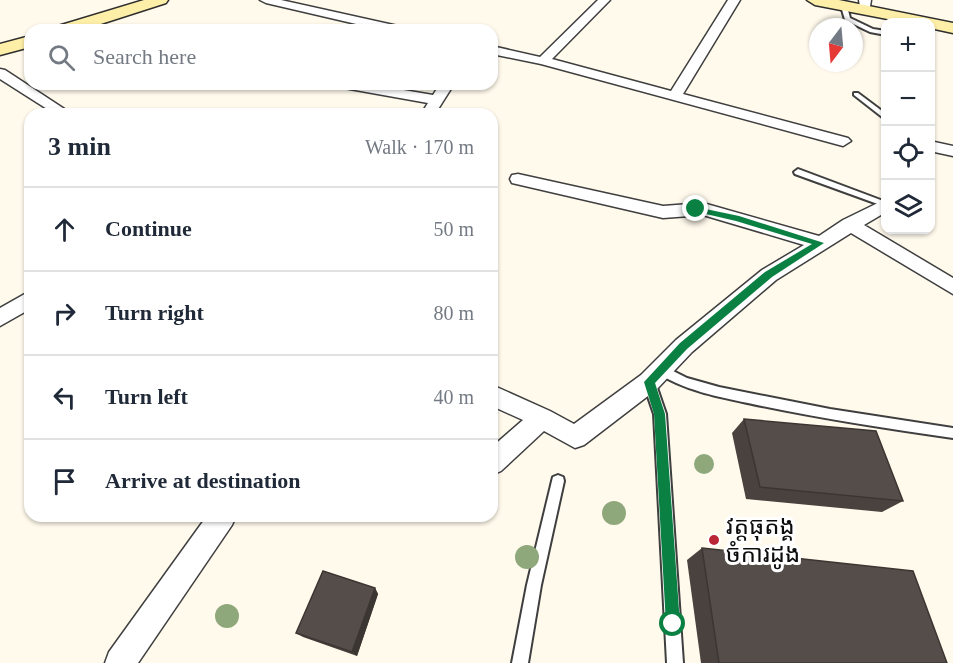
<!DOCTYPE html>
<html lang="en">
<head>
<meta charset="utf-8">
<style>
	:root { --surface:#fff; --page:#f2f2f3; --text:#1f2937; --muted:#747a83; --line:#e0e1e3 }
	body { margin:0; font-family:"Times New Roman","Noto Sans Khmer",serif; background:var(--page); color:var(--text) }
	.controls { position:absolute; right:18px; top:18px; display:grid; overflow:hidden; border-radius:12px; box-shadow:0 2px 4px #0004 }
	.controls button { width:54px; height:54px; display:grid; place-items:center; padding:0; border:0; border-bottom:2px solid var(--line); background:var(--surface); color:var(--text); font:30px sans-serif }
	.compass { position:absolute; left:809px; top:18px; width:54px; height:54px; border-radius:50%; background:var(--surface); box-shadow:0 2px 4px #0004; rotate:196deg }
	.stop { position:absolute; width:18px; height:18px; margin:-14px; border:4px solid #0b8043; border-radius:50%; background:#fff }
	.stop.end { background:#0b8043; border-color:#fff; box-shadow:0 2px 6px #0008 }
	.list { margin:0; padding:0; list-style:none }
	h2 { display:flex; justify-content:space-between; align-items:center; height:78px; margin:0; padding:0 24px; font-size:26px }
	h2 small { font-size:20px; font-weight:400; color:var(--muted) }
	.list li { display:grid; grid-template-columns:39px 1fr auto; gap:18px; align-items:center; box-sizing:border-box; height:84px; padding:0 24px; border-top:2px solid var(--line) }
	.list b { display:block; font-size:22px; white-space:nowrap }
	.list em { font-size:20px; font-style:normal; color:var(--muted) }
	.icon { flex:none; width:33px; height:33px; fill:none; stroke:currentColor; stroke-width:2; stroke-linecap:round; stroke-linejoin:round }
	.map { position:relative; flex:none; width:953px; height:663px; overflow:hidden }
	.search { position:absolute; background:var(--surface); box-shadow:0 2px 4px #0004; left:24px; top:24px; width:474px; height:66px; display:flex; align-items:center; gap:15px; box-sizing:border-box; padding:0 21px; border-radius:18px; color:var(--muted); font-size:22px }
	.panel { position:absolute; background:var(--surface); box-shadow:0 2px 4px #0004; left:24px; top:108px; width:474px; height:414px; border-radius:18px }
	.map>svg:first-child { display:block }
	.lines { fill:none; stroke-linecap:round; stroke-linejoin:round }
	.lane-casing { stroke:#3f3f3f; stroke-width:4 }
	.street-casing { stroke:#3f3f3f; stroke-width:3 }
	.secondary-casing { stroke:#2e2e2e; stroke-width:3 }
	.lane { fill:#fff; fill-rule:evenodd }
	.street { fill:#fff; fill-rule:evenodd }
	.secondary { fill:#feefa8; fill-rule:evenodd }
	.tree { fill:#8ea77b }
	.wall { fill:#49423f }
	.shaded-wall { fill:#3c3633 }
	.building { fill:#554d49; stroke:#3c3633; stroke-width:1.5 }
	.route { fill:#0b8043 }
	.poi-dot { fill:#bb2637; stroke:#fff; stroke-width:2 }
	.labels { text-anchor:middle; stroke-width:6; stroke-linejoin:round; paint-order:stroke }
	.near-poi-label { font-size:24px; fill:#0c0c0c; stroke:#fff; text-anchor:start }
</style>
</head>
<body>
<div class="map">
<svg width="953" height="663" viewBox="0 0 953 663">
	<rect width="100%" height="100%" fill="#fffaec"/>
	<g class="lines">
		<defs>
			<g id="lane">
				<polygon points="844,4 847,6 850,18 873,29 886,31 886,35 870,32 845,20 841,6"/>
				<polygon points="854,93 858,93 886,114 886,120 854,95"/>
				<polygon points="798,169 886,202 886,207 795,174 794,172"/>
				<path d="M661 365 687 378 719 387 830 409 953 428V438C889 429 825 419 762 406 725 398 690 393 657 373L655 370 657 367Z"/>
				<polygon points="649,377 653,379 655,382 666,414 683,663 667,663 654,414 643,382 645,379"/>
				<polygon points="558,475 563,477 564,481 541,585 528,663 512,663 527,585 552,481 553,477"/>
			</g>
			<g id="street">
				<polygon points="260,0 281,0 398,26 404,30 382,30 266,3"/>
				<polygon points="598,0 610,0 552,59 671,91 728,0 740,0 683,94 848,138 851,141 843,146 541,64 492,54 492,46 540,57"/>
				<polygon points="859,0 871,0 869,13 861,13"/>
				<polygon points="0,69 5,70 72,114 55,114 0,79"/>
				<polygon points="337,84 368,84 433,95 440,84 454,84 435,114 421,114 428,103 344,88"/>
				<polygon points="930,141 953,146 953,156 930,151"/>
				<polygon points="518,174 663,206 703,203 819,236 843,220 886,199 886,212 864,225 953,278 953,294 851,233 776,280 692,352 657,389 584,445 575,448 544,431 501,471 492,475 492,447 523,420 492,406 492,385 550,411 574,424 641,375 676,340 762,270 804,245 703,215 663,218 512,183 510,179 512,175"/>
				<polygon points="30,291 30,309 0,326 0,308"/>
				<polygon points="207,516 236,516 232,525 138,663 105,663 109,652"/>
			</g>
			<g id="secondary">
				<polygon points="144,0 168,0 166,3 82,30 55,30 58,26"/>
				<polygon points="807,0 839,0 953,23 953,33 930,28 930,22 903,22 815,5"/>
				<polygon points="30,36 30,47 0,55 0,44"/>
			</g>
		</defs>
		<!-- lane casing -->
		<use href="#lane" class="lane-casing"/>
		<!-- street casing -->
		<use href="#street" class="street-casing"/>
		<!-- secondary casing -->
		<use href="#secondary" class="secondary-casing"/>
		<!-- lane -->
		<use href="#lane" class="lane"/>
		<!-- street -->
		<use href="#street" class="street"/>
		<!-- secondary -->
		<use href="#secondary" class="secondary"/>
	</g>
	<!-- trees -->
	<g class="tree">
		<circle cx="704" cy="464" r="10"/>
		<circle cx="614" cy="513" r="12"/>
		<circle cx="527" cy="557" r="12"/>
		<circle cx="227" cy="616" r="12"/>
	</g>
	<!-- wall -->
	<g class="wall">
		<polygon points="744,419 903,501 882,512 746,499 732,433"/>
		<polygon points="702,548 947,663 701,663 687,560"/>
		<polygon points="375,588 378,594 357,656 303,637 296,633"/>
	</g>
	<!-- shaded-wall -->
	<polygon class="shaded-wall" points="375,588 378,594 357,656 352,652"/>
	<!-- building -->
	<g class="building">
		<polygon points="744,419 876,431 903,501 760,487"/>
		<polygon points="702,548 913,571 947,663 719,663"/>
		<polygon points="323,571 375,588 352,652 296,633"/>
	</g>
	<!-- route -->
	<polygon class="route" points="696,207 739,216 824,243 772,277 687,349 655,383 665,414 680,624 678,628 673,630 668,628 666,624 654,414 644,382 680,343 765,272 812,244 736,221 693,211 693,208"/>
	<!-- markers -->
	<circle class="poi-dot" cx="714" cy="540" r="6"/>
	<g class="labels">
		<!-- near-poi labels -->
		<g class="near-poi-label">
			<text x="726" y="534">វត្តធុតង្គ<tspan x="726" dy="28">ចំការដូង</tspan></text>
		</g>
	</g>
</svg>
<div class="controls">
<button>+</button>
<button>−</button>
<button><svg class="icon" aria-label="locate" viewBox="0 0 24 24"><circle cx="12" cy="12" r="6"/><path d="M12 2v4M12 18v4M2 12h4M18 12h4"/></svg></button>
<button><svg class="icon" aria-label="layers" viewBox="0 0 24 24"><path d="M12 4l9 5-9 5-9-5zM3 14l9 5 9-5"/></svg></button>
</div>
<svg class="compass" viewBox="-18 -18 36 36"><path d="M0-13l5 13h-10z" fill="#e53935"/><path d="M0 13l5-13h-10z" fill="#747a83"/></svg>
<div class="stop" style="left:673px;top:624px"></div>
<div class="stop end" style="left:696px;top:209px"></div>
<div class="search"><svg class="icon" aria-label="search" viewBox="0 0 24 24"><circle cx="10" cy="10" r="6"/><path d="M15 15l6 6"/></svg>Search here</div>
<section class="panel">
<h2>3 min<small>Walk · 170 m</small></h2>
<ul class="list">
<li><svg class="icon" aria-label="ahead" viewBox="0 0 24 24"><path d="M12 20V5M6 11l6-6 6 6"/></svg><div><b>Continue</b></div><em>50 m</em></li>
<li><svg class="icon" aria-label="right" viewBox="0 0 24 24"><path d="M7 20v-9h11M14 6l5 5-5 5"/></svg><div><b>Turn right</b></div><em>80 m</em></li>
<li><svg class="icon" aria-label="left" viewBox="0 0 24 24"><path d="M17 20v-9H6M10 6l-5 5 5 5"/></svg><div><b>Turn left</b></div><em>40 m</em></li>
<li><svg class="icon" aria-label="arrive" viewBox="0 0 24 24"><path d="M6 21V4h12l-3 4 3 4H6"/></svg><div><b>Arrive at destination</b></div></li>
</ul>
</section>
</div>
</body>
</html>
